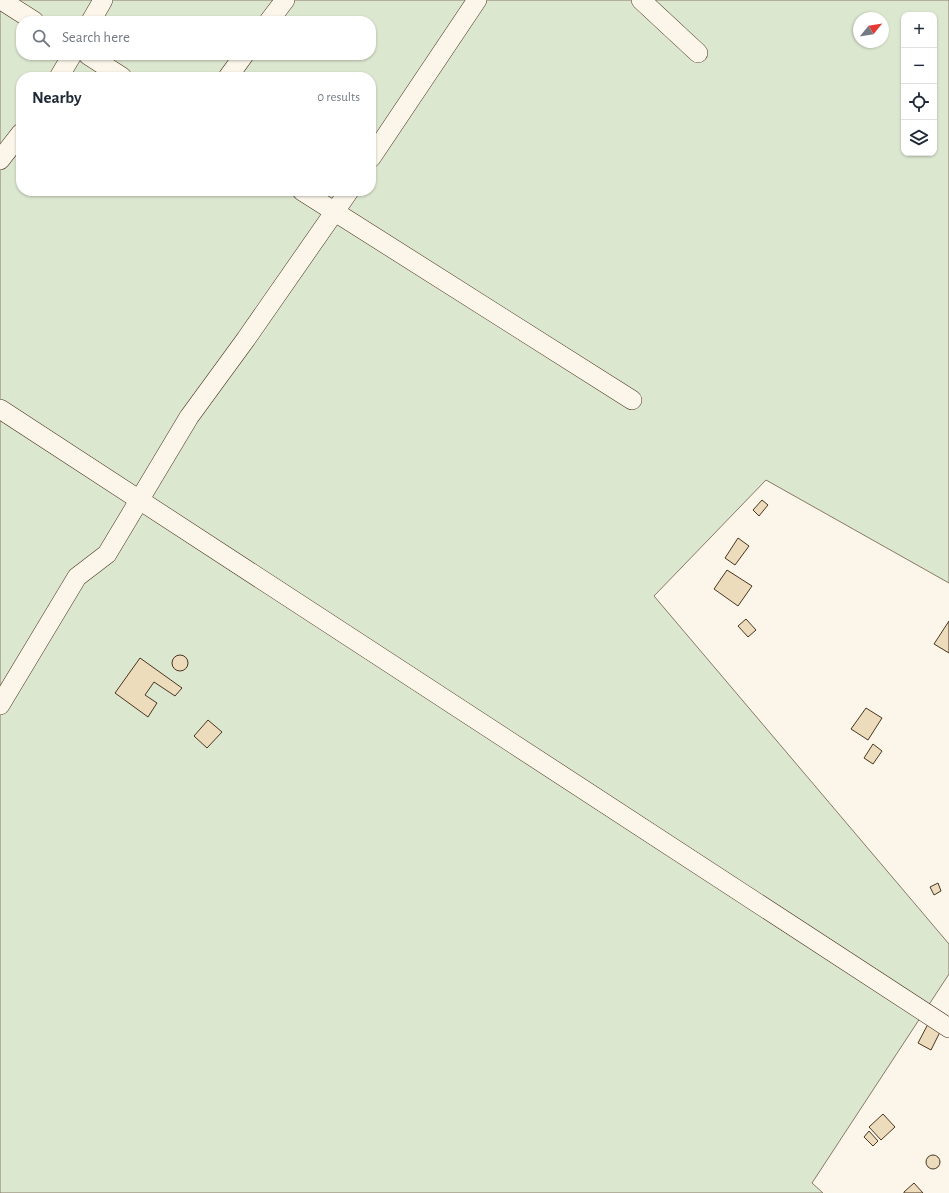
<!DOCTYPE html>
<html lang="en">
<head>
<meta charset="utf-8">
<style>
	:root { --surface:#fff; --page:#f6f6f7; --text:#1f2937; --muted:#747a83; --line:#e0e1e3 }
	body { margin:0; font-family:"Alegreya Sans",sans-serif; background:var(--page); color:var(--text) }
	.controls { position:absolute; right:12px; top:12px; display:grid; overflow:hidden; border-radius:8px; box-shadow:0 1px 3px #0004 }
	.controls button { width:36px; height:36px; display:grid; place-items:center; padding:0; border:0; border-bottom:1px solid var(--line); background:var(--surface); color:var(--text); font:20px sans-serif }
	.compass { position:absolute; left:853px; top:12px; width:36px; height:36px; border-radius:50%; background:var(--surface); box-shadow:0 1px 3px #0004; rotate:60deg }
	.list { margin:0; padding:0; list-style:none }
	h2 { display:flex; justify-content:space-between; align-items:center; height:52px; margin:0; padding:0 16px; font-size:17px }
	h2 small { font-size:13px; font-weight:400; color:var(--muted) }
	.icon { flex:none; width:22px; height:22px; fill:none; stroke:currentColor; stroke-width:2; stroke-linecap:round; stroke-linejoin:round }
	.map { position:relative; flex:none; width:949px; height:1193px; overflow:hidden }
	.search { position:absolute; background:var(--surface); box-shadow:0 1px 3px #0004; left:16px; top:16px; width:360px; height:44px; display:flex; align-items:center; gap:10px; box-sizing:border-box; padding:0 14px; border-radius:16px; color:var(--muted); font-size:15px }
	.panel { position:absolute; background:var(--surface); box-shadow:0 1px 3px #0004; left:16px; top:72px; width:360px; height:124px; border-radius:16px }
	.map>svg:first-child { display:block }
	.green { fill:#dce7d0; stroke:#887966; fill-rule:evenodd }
	.building { fill:#ecdcbc; stroke:#4a3520 }
	.lines { fill:none; stroke-linecap:round; stroke-linejoin:round }
	.minor-casing { stroke:#4a3520; stroke-width:20 }
	.minor { stroke:#fbf6e9; stroke-width:19 }
</style>
</head>
<body>
<div class="map">
<svg width="949" height="1193" viewBox="0 0 949 1193">
	<rect width="100%" height="100%" fill="#fbf6e9"/>
	<!-- green -->
	<path class="green" d="M0 0H949V583L766 480 654 596 949 944V974L812 1183 823 1193H0ZM904 15H934V153H904ZM859 18H883V42H859ZM21 21H371V55H21ZM21 77H371V191H21Z"/>
	<!-- building -->
	<g class="building">
		<polygon points="762,500 768,505 759,516 753,510"/>
		<polygon points="738,538 749,546 735,565 725,558"/>
		<polygon points="727,570 752,586 738,606 714,589"/>
		<polygon points="746,619 756,630 748,637 738,626"/>
		<polygon points="949,621 949,653 934,644"/>
		<circle cx="180" cy="663" r="8"/>
		<polygon points="140,658 182,688 175,696 154,682 145,695 157,703 148,717 115,693"/>
		<polygon points="866,708 882,718 868,740 851,729"/>
		<polygon points="208,720 222,732 207,748 194,736"/>
		<polygon points="873,744 882,751 873,764 864,758"/>
		<polygon points="938,883 941,891 934,895 930,887"/>
		<polygon points="928,1024 941,1030 931,1050 918,1043"/>
		<polygon points="883,1114 895,1127 881,1140 869,1127"/>
		<polygon points="869,1131 878,1141 873,1146 864,1137"/>
		<circle cx="933" cy="1162" r="7"/>
		<polygon points="914,1183 923,1193 904,1193 904,1192"/>
	</g>
	<g class="lines">
		<defs>
			<g id="minor">
				<polyline points="1,0 34,21"/>
				<polyline points="641,0 698,53"/>
				<polyline points="91,21 103,0"/>
				<polyline points="269,21 285,0"/>
				<polyline points="88,55 122,77"/>
				<polyline points="59,77 72,55"/>
				<polyline points="228,77 244,55"/>
				<polyline points="371,158 477,0"/>
				<polyline points="0,160 21,133"/>
				<polyline points="302,191 632,400"/>
				<polyline points="0,409 949,1028"/>
				<polyline points="0,705 77,577 107,554 189,417 246,339 349,191"/>
			</g>
		</defs>
		<!-- minor casing -->
		<use href="#minor" class="minor-casing"/>
		<!-- minor -->
		<use href="#minor" class="minor"/>
	</g>
</svg>
<div class="controls">
<button>+</button>
<button>−</button>
<button><svg class="icon" aria-label="locate" viewBox="0 0 24 24"><circle cx="12" cy="12" r="6"/><path d="M12 2v4M12 18v4M2 12h4M18 12h4"/></svg></button>
<button><svg class="icon" aria-label="layers" viewBox="0 0 24 24"><path d="M12 4l9 5-9 5-9-5zM3 14l9 5 9-5"/></svg></button>
</div>
<svg class="compass" viewBox="-18 -18 36 36"><path d="M0-13l5 13h-10z" fill="#e53935"/><path d="M0 13l5-13h-10z" fill="#747a83"/></svg>
<div class="search"><svg class="icon" aria-label="search" viewBox="0 0 24 24"><circle cx="10" cy="10" r="6"/><path d="M15 15l6 6"/></svg>Search here</div>
<section class="panel">
<h2>Nearby<small>0 results</small></h2>
<ul class="list">
</ul>
</section>
</div>
</body>
</html>
